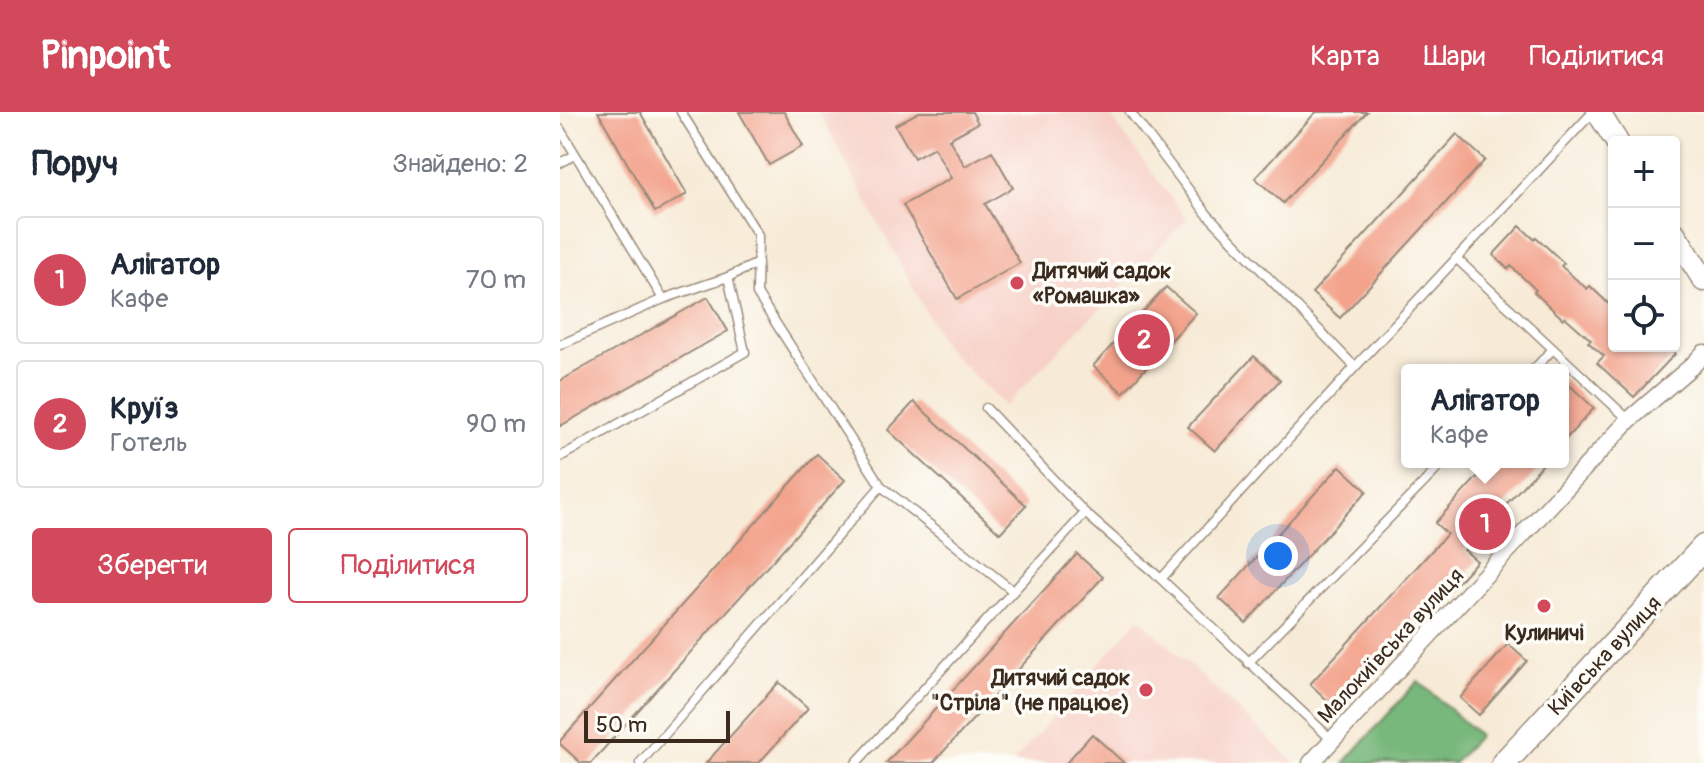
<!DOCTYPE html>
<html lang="uk">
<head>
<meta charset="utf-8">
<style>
	:root { --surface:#fff; --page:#f6f6f7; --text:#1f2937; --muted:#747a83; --line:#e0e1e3; --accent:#d1495b }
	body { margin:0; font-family:Pangolin,sans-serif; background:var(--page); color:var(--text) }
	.controls { position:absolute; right:24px; top:24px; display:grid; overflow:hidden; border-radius:8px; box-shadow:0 2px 6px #0004 }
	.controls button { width:72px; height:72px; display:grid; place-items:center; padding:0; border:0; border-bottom:2px solid var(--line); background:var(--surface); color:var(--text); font:40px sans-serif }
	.scale { position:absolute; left:24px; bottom:20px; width:146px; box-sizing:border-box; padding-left:8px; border:4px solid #3b2a1e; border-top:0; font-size:22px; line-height:28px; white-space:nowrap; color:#3b2a1e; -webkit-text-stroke:6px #fdfcf7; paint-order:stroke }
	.you { position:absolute; left:718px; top:444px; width:28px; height:28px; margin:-20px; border:6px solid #fff; border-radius:50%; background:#1a73e8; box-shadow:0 0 0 12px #1a73e833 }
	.badge { display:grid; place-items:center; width:52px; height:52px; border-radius:50%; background:var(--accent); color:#fff; font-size:26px; font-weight:700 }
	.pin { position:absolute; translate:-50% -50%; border:4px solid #fff; box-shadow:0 2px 8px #0006 }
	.popup { position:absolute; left:841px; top:252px; width:168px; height:104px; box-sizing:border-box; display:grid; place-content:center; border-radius:8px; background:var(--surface); filter:drop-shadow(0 2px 6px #0005); font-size:26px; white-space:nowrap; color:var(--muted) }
	.popup b { font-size:30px; color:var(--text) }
	.popup::after { content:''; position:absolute; left:50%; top:100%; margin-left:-16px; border:16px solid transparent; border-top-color:var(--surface) }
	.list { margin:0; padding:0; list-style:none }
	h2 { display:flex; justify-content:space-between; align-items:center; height:104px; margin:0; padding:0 32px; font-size:34px }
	h2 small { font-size:26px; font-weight:400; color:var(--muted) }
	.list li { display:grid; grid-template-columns:52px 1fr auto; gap:24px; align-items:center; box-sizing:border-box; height:128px; margin:0 16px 16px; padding:0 16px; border:2px solid var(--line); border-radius:8px }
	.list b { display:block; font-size:30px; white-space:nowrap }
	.list p { margin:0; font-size:26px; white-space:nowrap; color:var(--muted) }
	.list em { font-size:26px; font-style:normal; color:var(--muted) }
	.actions { display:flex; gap:16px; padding:24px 32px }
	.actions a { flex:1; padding:18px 0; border:2px solid var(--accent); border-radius:8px; text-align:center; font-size:28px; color:var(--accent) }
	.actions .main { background:var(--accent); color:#fff }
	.icon { flex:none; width:44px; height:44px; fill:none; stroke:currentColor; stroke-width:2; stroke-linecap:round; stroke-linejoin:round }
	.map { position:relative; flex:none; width:1144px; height:651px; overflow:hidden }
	header { display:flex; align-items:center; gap:48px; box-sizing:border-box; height:112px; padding:0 40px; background:var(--accent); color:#fff }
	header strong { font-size:38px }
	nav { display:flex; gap:44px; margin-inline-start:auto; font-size:28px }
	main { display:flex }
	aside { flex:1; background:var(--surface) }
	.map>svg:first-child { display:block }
	.built { fill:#f7d1c8 }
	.forest { fill:#78b87b; stroke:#5a714c; stroke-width:2 }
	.building { fill:#f3a38c }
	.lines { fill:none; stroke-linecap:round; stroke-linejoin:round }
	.lane-casing { stroke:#998a7a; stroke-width:11 }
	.street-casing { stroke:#998a7a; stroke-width:19 }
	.secondary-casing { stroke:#998a7a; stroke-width:25 }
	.primary-casing { stroke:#998a7a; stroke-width:27 }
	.lane { stroke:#fff; stroke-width:8 }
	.street { stroke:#fff; stroke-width:16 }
	.secondary { stroke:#fff; stroke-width:22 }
	.primary { stroke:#fff; stroke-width:24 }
	.poi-dot { fill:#d1495b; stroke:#fdfcf7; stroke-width:3 }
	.labels { text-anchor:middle; stroke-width:7; stroke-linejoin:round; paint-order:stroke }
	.poi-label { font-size:22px; font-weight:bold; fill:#3b2a1e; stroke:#fdfcf7; text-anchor:start }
	.street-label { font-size:22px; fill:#3b2a1e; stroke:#fdfcf7 }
</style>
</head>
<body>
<header>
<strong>Pinpoint</strong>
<nav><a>Карта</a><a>Шари</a><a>Поділитися</a></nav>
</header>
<main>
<aside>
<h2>Поруч<small>Знайдено: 2</small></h2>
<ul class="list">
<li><span class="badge">1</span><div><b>Алігатор</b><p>Кафе</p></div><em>70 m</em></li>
<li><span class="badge">2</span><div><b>Круїз</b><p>Готель</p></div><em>90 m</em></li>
</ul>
<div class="actions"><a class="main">Зберегти</a><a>Поділитися</a></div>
</aside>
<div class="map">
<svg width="1144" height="651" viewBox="0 0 1144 651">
	<rect width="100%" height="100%" fill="#fdfcf7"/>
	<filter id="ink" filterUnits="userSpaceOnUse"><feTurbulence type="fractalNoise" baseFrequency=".0125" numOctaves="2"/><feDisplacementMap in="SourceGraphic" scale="16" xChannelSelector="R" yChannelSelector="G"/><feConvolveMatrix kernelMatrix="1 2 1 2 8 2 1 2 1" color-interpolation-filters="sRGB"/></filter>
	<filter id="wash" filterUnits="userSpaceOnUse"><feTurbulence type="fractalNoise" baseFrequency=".006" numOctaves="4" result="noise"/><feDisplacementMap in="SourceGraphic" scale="32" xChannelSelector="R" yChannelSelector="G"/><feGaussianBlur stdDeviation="1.8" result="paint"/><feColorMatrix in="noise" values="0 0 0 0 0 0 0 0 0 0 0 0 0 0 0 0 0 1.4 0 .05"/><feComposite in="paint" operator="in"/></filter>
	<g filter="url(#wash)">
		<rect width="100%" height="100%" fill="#f7ebd7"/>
		<!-- built -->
		<g class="built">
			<polygon points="259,0 547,0 627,107 445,294 385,236"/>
			<polygon points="579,506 734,650 733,651 453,651"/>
		</g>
		<!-- forest -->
		<polygon class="forest" points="858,569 919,623 894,651 784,651"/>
		<g id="blocks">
			<!-- building -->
			<g class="building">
				<polygon points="38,0 80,0 127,82 95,100"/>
				<polygon points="179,0 224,0 243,34 209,53"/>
				<polygon points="359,0 412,0 418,11 389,27 405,54 432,39 453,76 425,92 460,151 397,187 343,93 391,66 374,35 354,46 335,13"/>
				<polygon points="756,0 807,0 723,91 695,66"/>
				<polygon points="897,22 925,48 780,206 752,181"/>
				<polygon points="960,114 974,127 976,125 1004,151 1001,154 1027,177 1030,174 1054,197 1054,234 1106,234 1115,242 1074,285 1037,251 1044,244 1028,230 1031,228 1005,205 1003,207 974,180 976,178 951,154 948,157 933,143"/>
				<polygon points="606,175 636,201 563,281 533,254"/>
				<polygon points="148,185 168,219 0,314 0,269"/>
				<polygon points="694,244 720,268 655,339 628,315"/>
				<polygon points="1003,267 1034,296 1003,330"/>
				<polygon points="354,290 466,393 440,421 328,318"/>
				<polygon points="257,342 285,368 31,651 21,651 0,632 0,629"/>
				<polygon points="931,350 985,350 904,438 917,449 779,599 750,572 887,422 875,411"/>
				<polygon points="780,354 807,379 686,511 659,486"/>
				<polygon points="517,442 543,465 373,651 326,651"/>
				<polygon points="948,532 967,549 919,603 900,586"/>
				<polygon points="219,570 248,596 199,651 146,651"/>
				<polygon points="532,622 564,651 506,651"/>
			</g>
		</g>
	</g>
	<g filter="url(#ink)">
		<use href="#blocks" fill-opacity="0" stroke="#998a7a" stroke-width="2"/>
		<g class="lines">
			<defs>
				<g id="lane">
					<polyline points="121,0 198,123 197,182 321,374"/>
					<polyline points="570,0 647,102 795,255"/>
					<polyline points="0,17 103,187"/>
					<polyline points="0,51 15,43"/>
					<polyline points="896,146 1069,308"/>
					<polyline points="0,233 103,187 168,165"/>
					<polyline points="973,258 993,237"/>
					<polyline points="426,296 525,401"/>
					<polyline points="0,345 185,240 168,165 198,151"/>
					<polyline points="601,467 795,255 1033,0"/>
					<polyline points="688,551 884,350"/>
					<polyline points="80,651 321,374 453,479"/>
					<polyline points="296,651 525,401 601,467 772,628"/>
				</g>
				<polyline id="street" points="751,651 1069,308 1133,253 1144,241"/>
				<g id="secondary">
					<polyline points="1038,0 1057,30"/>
					<polyline points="1114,121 1144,168"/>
				</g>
				<polyline id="primary" points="944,651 1144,435"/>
			</defs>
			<!-- lane casing -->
			<use href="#lane" class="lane-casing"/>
			<!-- street casing -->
			<use href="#street" class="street-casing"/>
			<!-- secondary casing -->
			<use href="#secondary" class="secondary-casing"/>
			<!-- primary casing -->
			<use href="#primary" class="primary-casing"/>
			<!-- lane -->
			<use href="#lane" class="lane"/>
			<!-- street -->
			<use href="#street" class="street"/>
			<!-- secondary -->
			<use href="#secondary" class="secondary"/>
			<!-- primary -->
			<use href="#primary" class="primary"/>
		</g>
	</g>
	<!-- markers -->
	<g class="poi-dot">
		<circle cx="457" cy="171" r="8"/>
		<circle cx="984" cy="494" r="8"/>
		<circle cx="586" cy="578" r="8"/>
	</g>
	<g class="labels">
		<!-- poi labels -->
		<g class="poi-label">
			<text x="473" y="166">Дитячий садок<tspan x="473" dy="25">«Ромашка»</tspan></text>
			<text x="984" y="528" text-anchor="middle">Кулиничі</text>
			<text x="570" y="573" text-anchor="end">Дитячий садок<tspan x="570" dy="25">"Стріла" (не працює)</tspan></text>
		</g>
		<!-- street labels -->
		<g class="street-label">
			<text transform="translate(830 533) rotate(-47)" y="8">Малокиївська вулиця</text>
			<text transform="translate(1044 543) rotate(-47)" y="8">Київська вулиця</text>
		</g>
	</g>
</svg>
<div class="controls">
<button>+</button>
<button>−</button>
<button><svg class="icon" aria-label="locate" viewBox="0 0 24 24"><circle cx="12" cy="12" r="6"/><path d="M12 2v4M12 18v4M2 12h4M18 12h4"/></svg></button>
</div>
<div class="scale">50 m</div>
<div class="you"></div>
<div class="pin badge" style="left:925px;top:412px">1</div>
<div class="popup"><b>Алігатор</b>Кафе</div>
<div class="pin badge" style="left:584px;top:228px">2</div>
</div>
</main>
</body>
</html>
